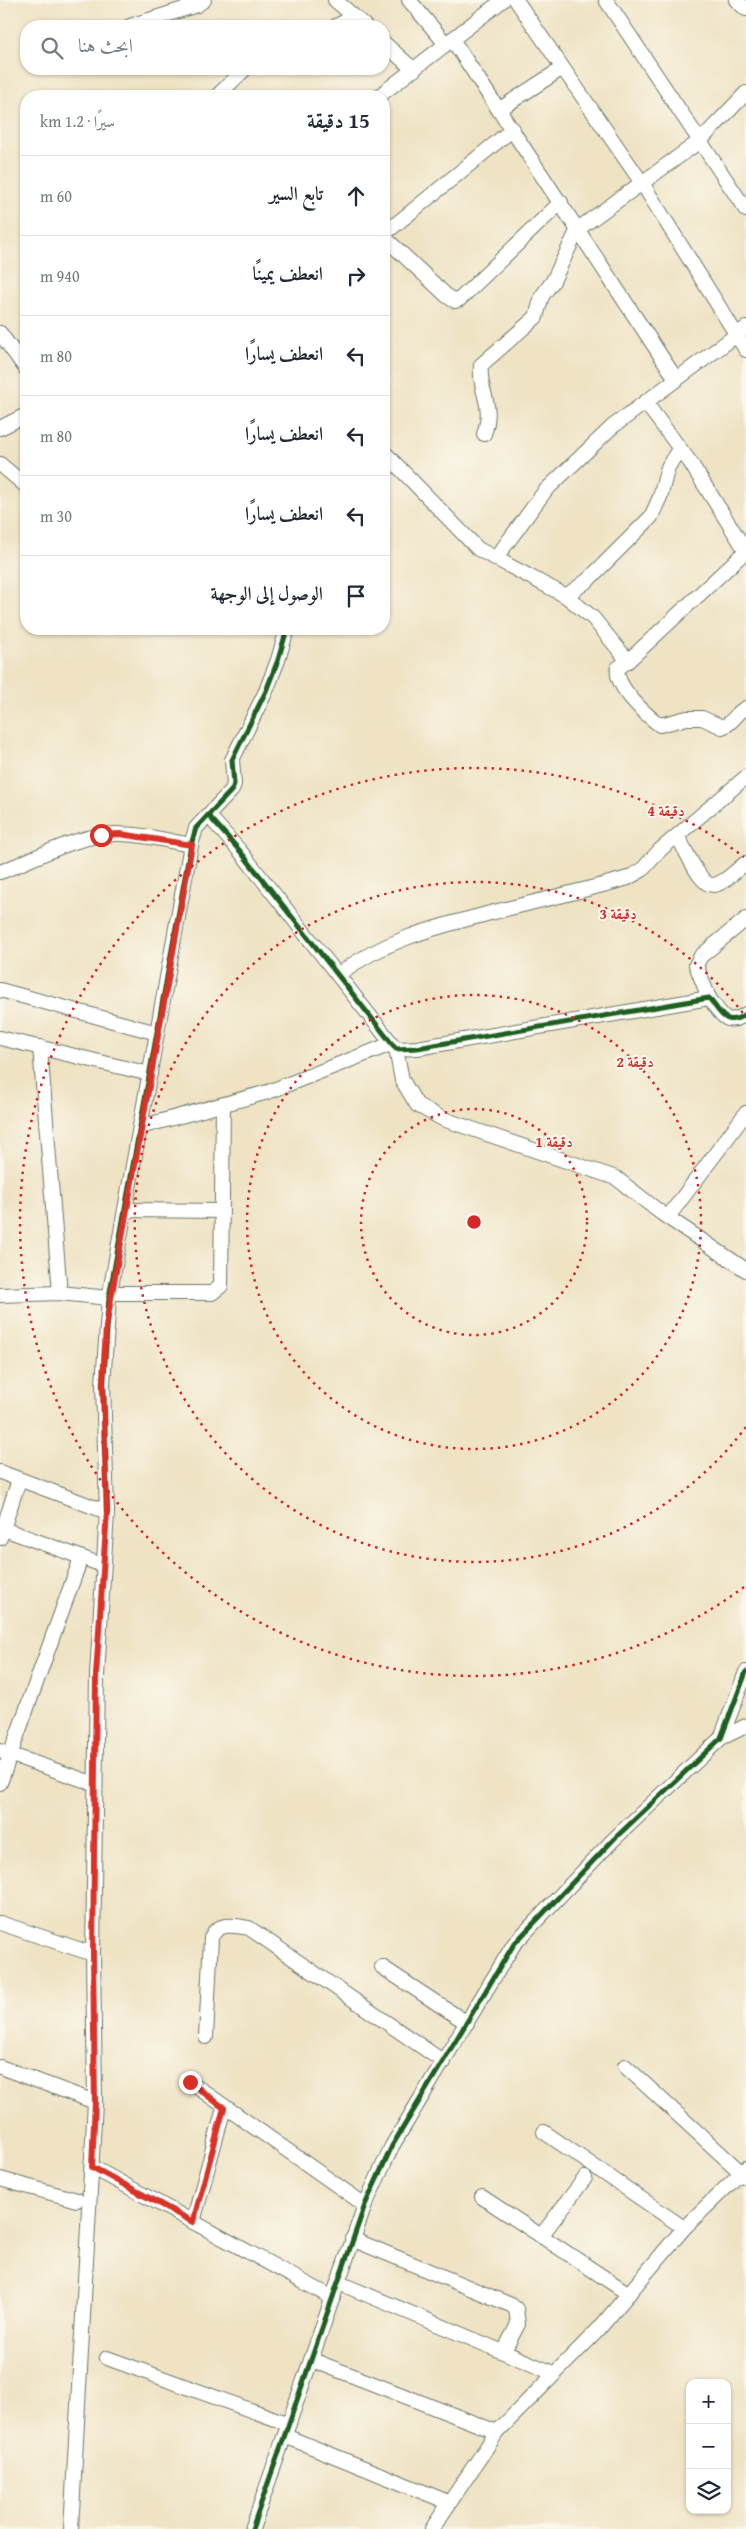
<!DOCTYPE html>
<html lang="ar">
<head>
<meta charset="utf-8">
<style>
	:root { --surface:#fff; --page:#f6f6f7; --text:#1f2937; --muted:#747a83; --line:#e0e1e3 }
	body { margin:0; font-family:"Gentium Book Plus",Amiri,serif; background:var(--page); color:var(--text); direction:rtl }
	.controls { position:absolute; right:15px; bottom:15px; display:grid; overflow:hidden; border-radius:10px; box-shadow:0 1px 4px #0004 }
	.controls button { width:45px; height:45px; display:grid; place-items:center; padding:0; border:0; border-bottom:1px solid var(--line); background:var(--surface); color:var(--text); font:25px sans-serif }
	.stop { position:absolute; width:15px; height:15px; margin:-11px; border:4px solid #d93025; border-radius:50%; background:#fff }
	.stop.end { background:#d93025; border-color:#fff; box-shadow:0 1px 5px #0008 }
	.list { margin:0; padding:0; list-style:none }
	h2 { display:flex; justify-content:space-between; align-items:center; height:65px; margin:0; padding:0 20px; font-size:21px }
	h2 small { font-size:16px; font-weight:400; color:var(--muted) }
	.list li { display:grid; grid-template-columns:32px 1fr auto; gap:15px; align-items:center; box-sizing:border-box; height:80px; padding:0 20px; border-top:1px solid var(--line) }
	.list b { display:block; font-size:19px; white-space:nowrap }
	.list em { font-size:16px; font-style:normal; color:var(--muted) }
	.icon { flex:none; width:28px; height:28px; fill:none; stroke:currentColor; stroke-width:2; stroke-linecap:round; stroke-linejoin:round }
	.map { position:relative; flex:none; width:746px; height:2529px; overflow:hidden; direction:ltr }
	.search { position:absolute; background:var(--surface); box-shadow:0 1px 4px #0004; left:20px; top:20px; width:370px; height:55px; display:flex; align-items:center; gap:12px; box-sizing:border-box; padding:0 18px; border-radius:20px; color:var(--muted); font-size:19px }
	.panel { position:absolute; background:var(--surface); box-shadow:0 1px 4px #0004; left:20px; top:90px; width:370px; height:545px; border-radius:20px; direction:rtl }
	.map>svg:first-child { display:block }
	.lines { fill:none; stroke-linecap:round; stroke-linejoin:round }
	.minor-casing { stroke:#687766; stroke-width:16 }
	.minor { stroke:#fff; stroke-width:14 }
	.cycleway-casing { stroke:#fbf7ec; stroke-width:8 }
	.cycleway { stroke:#1b5e20; stroke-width:5 }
	.route { stroke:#d93025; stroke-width:6 }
	.ring { fill:none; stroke:#d62828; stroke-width:2.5; stroke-dasharray:2.5 5 }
	.centre { fill:#d62828; stroke:#fbf7ec; stroke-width:2.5 }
	.ring-label { font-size:15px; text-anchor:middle; font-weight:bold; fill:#d62828; stroke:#fbf7ec; stroke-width:4; stroke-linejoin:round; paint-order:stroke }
</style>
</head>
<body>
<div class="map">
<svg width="746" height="2529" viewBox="0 0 746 2529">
	<rect width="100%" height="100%" fill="#fbf7ec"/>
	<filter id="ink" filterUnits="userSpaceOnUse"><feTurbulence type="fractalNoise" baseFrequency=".02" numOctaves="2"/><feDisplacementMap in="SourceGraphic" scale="10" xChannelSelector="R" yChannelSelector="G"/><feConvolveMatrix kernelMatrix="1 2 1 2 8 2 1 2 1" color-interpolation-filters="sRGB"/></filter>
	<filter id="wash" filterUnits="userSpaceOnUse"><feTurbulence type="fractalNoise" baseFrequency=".0096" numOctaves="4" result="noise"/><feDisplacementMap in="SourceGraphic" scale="20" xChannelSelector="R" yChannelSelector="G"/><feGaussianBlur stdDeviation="1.12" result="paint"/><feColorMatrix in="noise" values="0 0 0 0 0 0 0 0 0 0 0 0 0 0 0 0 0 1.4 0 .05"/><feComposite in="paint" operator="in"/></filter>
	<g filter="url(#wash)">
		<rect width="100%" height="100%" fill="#efe3c4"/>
	</g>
	<g filter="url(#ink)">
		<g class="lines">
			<defs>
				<g id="minor">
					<polyline points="335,0 365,26"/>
					<polyline points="409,0 446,44"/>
					<polyline points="516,0 642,183 746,350"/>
					<polyline points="606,0 746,210"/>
					<polyline points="736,0 746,9"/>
					<polyline points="130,26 197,5 204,0"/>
					<polyline points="336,26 354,17"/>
					<polyline points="452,39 676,379"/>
					<polyline points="384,43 414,70"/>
					<polyline points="217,96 245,69"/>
					<polyline points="379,96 503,0"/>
					<polyline points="500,109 561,69"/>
					<polyline points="384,234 513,129"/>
					<polyline points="384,237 447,296 455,301 460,299 561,202"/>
					<polyline points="0,333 26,369"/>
					<polyline points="645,402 690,462 746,551"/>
					<polyline points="0,428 26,415"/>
					<path d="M484 434C495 402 478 393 481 365L536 317 542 296 553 281 578 229 700 141 746 93"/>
					<polyline points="384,452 478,549 566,596 588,580 651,517 660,497 668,467 679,449"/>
					<polyline points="0,464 26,486"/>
					<polyline points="496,558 545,491 612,427 746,328"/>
					<polyline points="566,596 593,618 628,661 746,551"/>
					<path d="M628 661 618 668C614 686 646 715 660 725L687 718H702L722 727C733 724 736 712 746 708"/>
					<path d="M208 815 240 851 396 1049 417 1048 709 998C721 1013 725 1028 746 1014"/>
					<path d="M677 837C686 847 699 887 714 885 725 883 737 869 746 863"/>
					<path d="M0 872C35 859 82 832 120 834 143 834 168 841 191 845"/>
					<path d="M339 974C381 942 432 928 483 915 531 902 580 892 628 878L642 870 660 850 746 777"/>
					<polyline points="0,990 157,1033"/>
					<polyline points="709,998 696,965 701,956 746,919"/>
					<polyline points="0,1038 150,1074"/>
					<polyline points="40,1047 60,1293"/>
					<polyline points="396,1049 402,1080 417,1105 443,1119 616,1178 661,1213 746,1270"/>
					<polyline points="140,1127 268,1092 391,1044"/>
					<polyline points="126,1210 222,1211"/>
					<polyline points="668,1217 746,1113"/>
					<polyline points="110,1293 212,1293 221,1286 223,1105"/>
					<polyline points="0,1295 60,1293 109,1298"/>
					<polyline points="0,1472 107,1512 97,1675 93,1954 0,1923"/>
					<polyline points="107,1512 103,1384 109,1298 191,845 196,828 232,790 234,784 232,760 266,691 278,660 287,629"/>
					<polyline points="4,1529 102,1565"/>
					<polyline points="0,1538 19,1480"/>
					<polyline points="721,1738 746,1726"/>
					<polyline points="0,1751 95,1784"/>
					<polyline points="0,1783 81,1558"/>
					<polyline points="382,1967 467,2023"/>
					<path d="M206 2037 211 1938C217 1922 234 1925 249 1928L444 2062"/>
					<polyline points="625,2066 746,2177"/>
					<polyline points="0,2067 95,2102"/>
					<polyline points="190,2082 365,2205"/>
					<polyline points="544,2132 684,2228"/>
					<polyline points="92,2167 333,2298"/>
					<polyline points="0,2179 77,2200"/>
					<polyline points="482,2197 629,2294"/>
					<polyline points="193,2222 224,2108"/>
					<polyline points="541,2236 585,2178"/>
					<polyline points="352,2239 511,2305 516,2309 518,2324 504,2351"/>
					<polyline points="339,2283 553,2373"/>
					<polyline points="107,2358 289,2424"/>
					<polyline points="312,2360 497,2432"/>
					<polyline points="285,2436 448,2502"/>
					<polyline points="71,2529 95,2102 93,1954"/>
					<polyline points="252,2529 365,2205 392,2146 514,1944 613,1840 721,1738 746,1672"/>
					<polyline points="432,2529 497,2432 598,2330 684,2228 746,2168"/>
				</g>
			</defs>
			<!-- minor casing -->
			<use href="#minor" class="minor-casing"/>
			<!-- minor -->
			<use href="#minor" class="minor"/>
			<defs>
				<g id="cycleway">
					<path d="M208 815 240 851 396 1049 417 1048 709 998C721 1013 725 1028 746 1014"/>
					<polyline points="107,1512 103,1384 109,1298 191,845 196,828 232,790 234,784 232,760 266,691 278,660 287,629"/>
					<polyline points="252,2529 365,2205 392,2146 514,1944 613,1840 721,1738 746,1672"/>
				</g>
			</defs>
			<!-- cycleway casing -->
			<use href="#cycleway" class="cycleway-casing"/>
			<!-- cycleway -->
			<use href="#cycleway" class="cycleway"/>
		</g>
	</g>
	<g class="lines" filter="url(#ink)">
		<!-- route -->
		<polyline class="route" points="101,835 120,834 192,845 106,1327 103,1384 107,1512 96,1675 93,1954 95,2102 92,2167 193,2222 224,2108 190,2082"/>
	</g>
	<!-- distance rings -->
	<g class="ring">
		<circle cx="474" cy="1222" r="113"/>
		<circle cx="474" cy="1222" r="227"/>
		<path d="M746 1427A340 340 0 1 1 746 1017"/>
		<path d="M744 1587A454 454 0 1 1 744 857"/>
	</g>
	<circle cx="474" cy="1222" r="8" class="centre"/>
	<g class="ring-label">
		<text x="666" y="816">4 دقيقة</text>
		<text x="618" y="919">3 دقيقة</text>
		<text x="635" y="1067">2 دقيقة</text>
		<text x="554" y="1147">1 دقيقة</text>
	</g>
</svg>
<div class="controls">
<button>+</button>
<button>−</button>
<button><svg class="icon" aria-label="layers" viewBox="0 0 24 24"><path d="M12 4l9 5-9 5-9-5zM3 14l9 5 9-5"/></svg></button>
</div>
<div class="stop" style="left:101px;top:835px"></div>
<div class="stop end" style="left:190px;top:2082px"></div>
<div class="search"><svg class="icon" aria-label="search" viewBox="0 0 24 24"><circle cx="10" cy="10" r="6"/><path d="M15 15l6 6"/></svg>ابحث هنا</div>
<section class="panel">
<h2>15 دقيقة<small>سيرًا · 1.2 km</small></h2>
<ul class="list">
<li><svg class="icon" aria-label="ahead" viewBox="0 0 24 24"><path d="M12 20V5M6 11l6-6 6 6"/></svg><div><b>تابع السير</b></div><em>60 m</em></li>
<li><svg class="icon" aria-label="right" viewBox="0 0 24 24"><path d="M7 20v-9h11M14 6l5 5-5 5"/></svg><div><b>انعطف يمينًا</b></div><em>940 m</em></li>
<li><svg class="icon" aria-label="left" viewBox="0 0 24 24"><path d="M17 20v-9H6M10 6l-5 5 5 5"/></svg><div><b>انعطف يسارًا</b></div><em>80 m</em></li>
<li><svg class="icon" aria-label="left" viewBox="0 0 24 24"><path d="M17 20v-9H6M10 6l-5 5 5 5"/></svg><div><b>انعطف يسارًا</b></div><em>80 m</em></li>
<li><svg class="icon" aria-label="left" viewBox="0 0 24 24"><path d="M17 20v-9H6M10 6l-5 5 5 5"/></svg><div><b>انعطف يسارًا</b></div><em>30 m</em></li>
<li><svg class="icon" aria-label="arrive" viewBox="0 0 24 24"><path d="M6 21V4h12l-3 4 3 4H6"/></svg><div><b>الوصول إلى الوجهة</b></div></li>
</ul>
</section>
</div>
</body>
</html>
